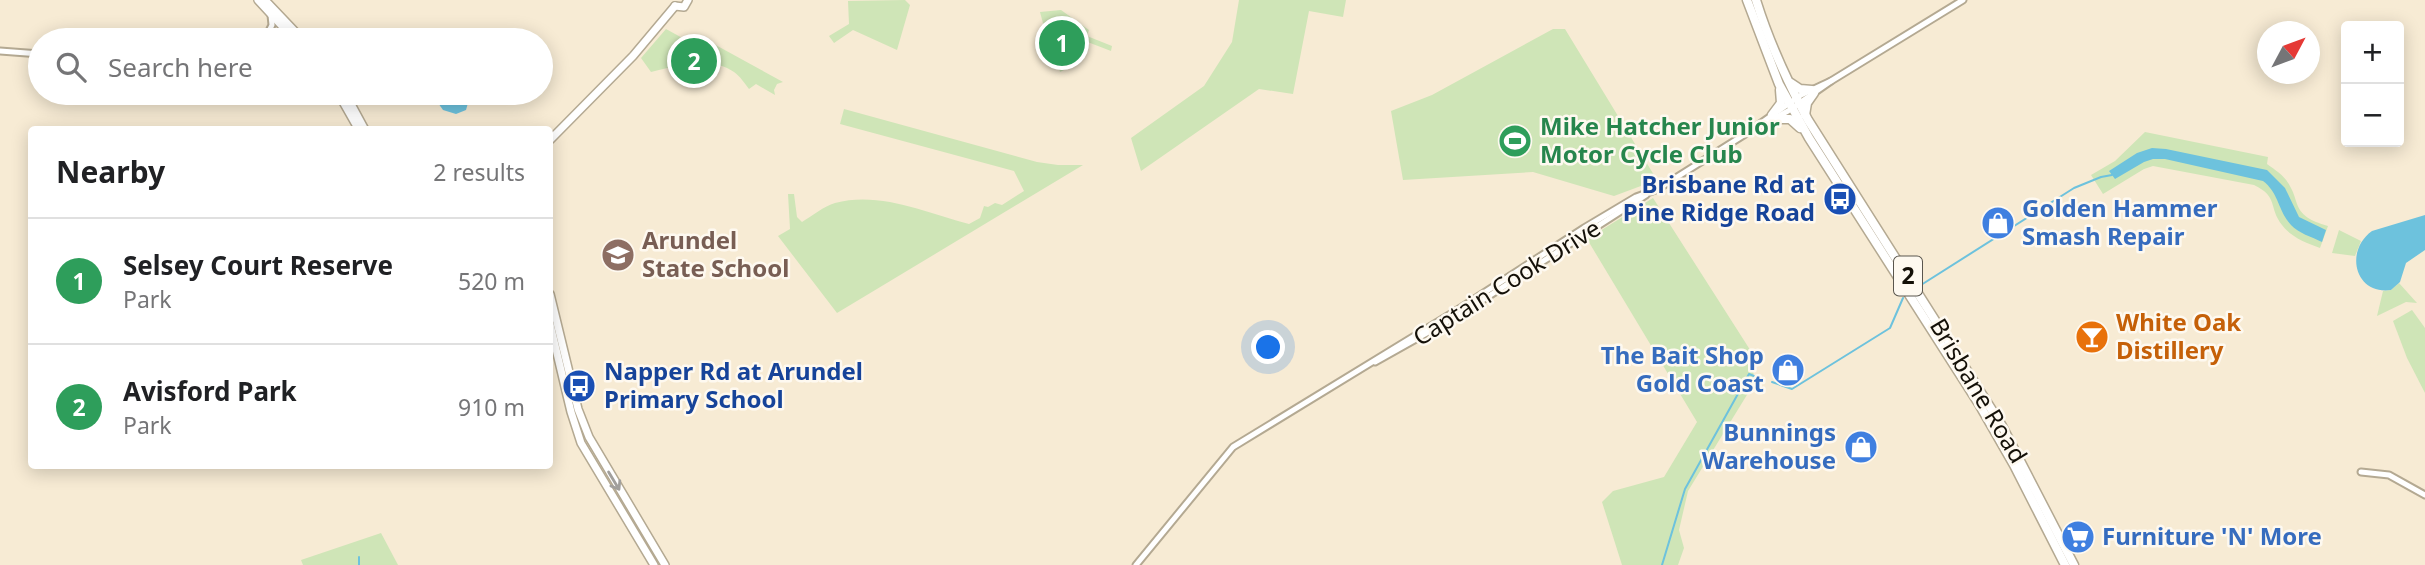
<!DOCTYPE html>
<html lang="en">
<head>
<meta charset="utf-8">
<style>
	:root { --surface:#fff; --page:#f2f2f2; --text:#202124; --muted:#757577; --line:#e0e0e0; --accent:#3c55c8 }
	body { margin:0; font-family:"Noto Sans",sans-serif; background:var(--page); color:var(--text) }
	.controls { position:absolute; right:21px; top:21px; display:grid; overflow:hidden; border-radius:7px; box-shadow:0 4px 18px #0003 }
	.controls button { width:63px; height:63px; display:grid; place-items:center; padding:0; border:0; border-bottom:2px solid var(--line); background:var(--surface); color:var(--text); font:35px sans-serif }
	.compass { position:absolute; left:2257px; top:21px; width:63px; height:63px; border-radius:50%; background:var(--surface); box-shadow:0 4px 18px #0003; rotate:49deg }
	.you { position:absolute; left:1269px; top:348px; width:24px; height:24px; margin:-18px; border:5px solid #fff; border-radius:50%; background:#1a73e8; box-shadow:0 0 0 10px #1a73e833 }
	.badge { display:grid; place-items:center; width:46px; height:46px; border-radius:50%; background:var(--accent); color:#fff; font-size:23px; font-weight:700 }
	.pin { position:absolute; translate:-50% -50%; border:4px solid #fff; box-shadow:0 2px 7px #0006 }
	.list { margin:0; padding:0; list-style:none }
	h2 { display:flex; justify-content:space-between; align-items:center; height:91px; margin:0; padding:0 28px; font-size:30px }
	h2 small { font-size:23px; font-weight:400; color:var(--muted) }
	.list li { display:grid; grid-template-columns:46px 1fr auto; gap:21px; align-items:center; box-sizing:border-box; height:126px; padding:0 28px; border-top:2px solid var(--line) }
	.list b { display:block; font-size:26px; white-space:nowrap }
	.list p { margin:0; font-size:23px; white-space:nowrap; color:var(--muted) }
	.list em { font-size:23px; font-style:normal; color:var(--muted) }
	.icon { flex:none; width:38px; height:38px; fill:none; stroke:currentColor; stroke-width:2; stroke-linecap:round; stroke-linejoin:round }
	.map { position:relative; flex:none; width:2425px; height:565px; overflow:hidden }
	.search { position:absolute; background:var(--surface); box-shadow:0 4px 18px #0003; left:28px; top:28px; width:525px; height:77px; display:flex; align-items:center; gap:18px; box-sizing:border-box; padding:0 24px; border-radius:38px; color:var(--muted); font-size:26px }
	.panel { position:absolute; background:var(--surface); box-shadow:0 4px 18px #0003; left:28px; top:126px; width:525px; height:343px; border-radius:7px }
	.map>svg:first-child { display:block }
	.green { fill:#cfe5b7 }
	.water { fill:#6dc2dd }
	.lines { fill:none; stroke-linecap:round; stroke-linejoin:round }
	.stream { stroke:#6dc2dd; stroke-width:2 }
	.minor-casing { stroke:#b4a992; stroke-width:9 }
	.major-casing { stroke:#b4a992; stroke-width:10 }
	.highway-casing { stroke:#b4a992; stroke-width:11 }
	.minor { stroke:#fff; stroke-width:5 }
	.major { stroke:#fff; stroke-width:7 }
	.highway { stroke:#fff; stroke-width:8 }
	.oneway { stroke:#a19f9c }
	.labels { text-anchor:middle; stroke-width:5; stroke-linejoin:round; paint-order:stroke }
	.shield { fill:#fef9f0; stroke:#5a564e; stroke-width:2 }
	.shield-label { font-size:23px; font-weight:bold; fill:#141008 }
	.leisure-label { font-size:24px; font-weight:bold; fill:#27864d; stroke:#fef9f0; text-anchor:start }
	.transit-label { font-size:24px; font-weight:bold; fill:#164399; stroke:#fef9f0; text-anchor:end }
	.shop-label { font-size:24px; font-weight:bold; fill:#366cbe; stroke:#fef9f0; text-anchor:start }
	.education-label { font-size:24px; font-weight:bold; fill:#785e54; stroke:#fef9f0; text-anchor:start }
	.street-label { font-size:24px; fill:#141008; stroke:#fef9f0 }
	.food-label { font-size:24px; font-weight:bold; fill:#c56008; stroke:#fef9f0; text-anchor:start }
</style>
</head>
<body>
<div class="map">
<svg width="2425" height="565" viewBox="0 0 2425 565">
	<rect width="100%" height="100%" fill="#f7ebd4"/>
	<!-- green -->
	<g class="green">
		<polygon points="905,0 910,5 897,50 853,30 834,43 829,36 849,24 848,1"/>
		<polygon points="1239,0 1346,0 1343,17 1309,11 1293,94 1259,89 1141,171 1131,138 1204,86 1232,42"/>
		<polygon points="1061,10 1089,30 1087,36 1112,46 1111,51 1085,41 1082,46 1060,50 1064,70 1060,72 1055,50 1039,47 1044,27 1040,12"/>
		<path d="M666 29 697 46 712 43 783 82 777 84 774 90 775 95 756 84 749 89C745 84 740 76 734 72 710 56 677 66 651 72L641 58Z"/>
		<polygon points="1553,29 1565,29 1657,180 1614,196 1533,172 1403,180 1391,111 1432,95"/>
		<path d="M844 109 1037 162 1058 165H1083L837 313 778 236 790 229 788 194H794L797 217 802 222C812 216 824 206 835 203 880 191 927 213 969 224L980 218 984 206 988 207 995 203 1002 205 1024 191 1014 171 840 124Z"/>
		<path d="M2145 132 2268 157 2267 164C2277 171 2286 177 2291 188 2294 193 2295 199 2297 204 2302 218 2315 222 2328 226L2320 248C2306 243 2292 238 2282 225 2268 207 2279 197 2254 185L2153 166 2144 169 2103 194 2091 175 2115 161Z"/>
		<polygon points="1653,198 1754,356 1753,385 1688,491 1679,530 1684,548 1678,565 1622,565 1602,502 1613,491 1664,477 1697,422 1587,239"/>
		<polygon points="2339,230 2361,241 2355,256 2332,253"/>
		<polygon points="2399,283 2417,303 2406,302 2377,316 2383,291 2391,290"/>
		<polygon points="2412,310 2425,328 2425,393 2407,358 2393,321"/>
		<polygon points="381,533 398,565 303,565 301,560"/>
	</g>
	<!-- water -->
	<g class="water">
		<polygon points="443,93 467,93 468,103 466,110 456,114 443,110 436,100"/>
		<path d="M2152 148 2166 149 2267 170 2285 188 2299 217 2326 230 2322 242C2312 237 2298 233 2291 225 2278 211 2279 193 2263 181L2165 159H2153L2144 162 2115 179 2109 171 2137 153Z"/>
		<path d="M2425 215V250L2406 263 2400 282 2391 290C2355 295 2344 251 2372 231Z"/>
	</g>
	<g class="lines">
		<!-- stream -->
		<g class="stream">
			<polyline points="1921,285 2074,188 2101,177 2112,175"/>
			<polyline points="1772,382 1792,389 1890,328 1903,298"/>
			<polyline points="359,565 359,557"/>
			<polyline points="1662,565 1685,489 1749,374 1754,376"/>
		</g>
		<defs>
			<g id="minor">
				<polyline points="266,37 281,34 290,40"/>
				<polyline points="266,37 272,25 271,15"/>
				<polyline points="0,51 40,54"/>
				<polyline points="1749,132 1788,111 1831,81 1963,0"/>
				<polyline points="1375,362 1464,312 1646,195"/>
				<polyline points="2361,472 2389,475 2425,495"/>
				<polyline points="1136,565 1233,447 1462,307 1584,228 1636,197 1658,189 1747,133 1801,95 1831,81"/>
			</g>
			<g id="major">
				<polyline points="258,0 295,40"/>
				<polyline points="265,0 303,40"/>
				<polyline points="675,6 684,7 688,0"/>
				<polyline points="338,93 359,130"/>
				<polyline points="345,93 365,130"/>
				<polyline points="550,140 633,56 675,6"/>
				<polyline points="550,294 578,409 589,437 665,565"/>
				<polyline points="550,324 571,412 581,443 654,565"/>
			</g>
			<g id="highway">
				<polyline points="1747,0 1779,84 1809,138 1979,404 2014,465 2065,565"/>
				<path d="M1756 0C1769 42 1787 81 1808 120L2002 426 2074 565"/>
				<polyline points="1791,83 1800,89 1812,90"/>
				<polyline points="1772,115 1781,103 1780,90"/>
				<polyline points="1805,115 1807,103 1814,93"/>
				<polyline points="1775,119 1790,119 1800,128"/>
			</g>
		</defs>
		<!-- minor casing -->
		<use href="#minor" class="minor-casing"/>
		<!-- major casing -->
		<use href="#major" class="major-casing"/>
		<!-- highway casing -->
		<use href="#highway" class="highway-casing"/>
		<!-- minor -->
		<use href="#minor" class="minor"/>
		<!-- major -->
		<use href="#major" class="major"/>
		<!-- highway -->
		<use href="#highway" class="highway"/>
	</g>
	<!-- one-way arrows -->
	<defs><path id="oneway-shaft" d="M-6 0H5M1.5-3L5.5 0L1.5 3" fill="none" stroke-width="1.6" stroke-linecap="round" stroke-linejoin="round" transform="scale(1.75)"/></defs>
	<use class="oneway" href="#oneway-shaft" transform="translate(614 481) rotate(59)"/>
	<!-- icons -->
	<defs>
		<symbol id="stadium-disc" viewBox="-11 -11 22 22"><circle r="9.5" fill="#2e9e5b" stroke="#fef9f0"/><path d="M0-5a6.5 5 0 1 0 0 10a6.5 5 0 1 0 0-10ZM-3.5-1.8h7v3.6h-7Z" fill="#fff"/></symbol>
		<symbol id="bus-disc" viewBox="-11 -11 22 22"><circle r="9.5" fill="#1a4fb4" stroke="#fef9f0"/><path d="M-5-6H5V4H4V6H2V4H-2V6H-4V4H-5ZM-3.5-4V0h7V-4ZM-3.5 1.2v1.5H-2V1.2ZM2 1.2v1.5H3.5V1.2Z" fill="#fff"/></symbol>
		<symbol id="shop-disc" viewBox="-11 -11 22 22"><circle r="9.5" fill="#3f7fe0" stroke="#fef9f0"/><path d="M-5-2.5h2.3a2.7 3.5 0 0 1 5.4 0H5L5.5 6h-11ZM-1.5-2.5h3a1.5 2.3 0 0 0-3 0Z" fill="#fff"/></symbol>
		<symbol id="school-disc" viewBox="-11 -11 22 22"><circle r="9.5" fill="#8d6e63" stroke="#fef9f0"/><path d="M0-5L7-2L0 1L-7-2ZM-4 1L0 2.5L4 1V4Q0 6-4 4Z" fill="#fff"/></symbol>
		<symbol id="bar-disc" viewBox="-11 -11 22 22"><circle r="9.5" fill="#e8710a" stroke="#fef9f0"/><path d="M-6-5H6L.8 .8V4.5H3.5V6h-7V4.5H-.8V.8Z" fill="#fff"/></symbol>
		<symbol id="supermarket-disc" viewBox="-11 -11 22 22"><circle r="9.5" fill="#3f7fe0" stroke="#fef9f0"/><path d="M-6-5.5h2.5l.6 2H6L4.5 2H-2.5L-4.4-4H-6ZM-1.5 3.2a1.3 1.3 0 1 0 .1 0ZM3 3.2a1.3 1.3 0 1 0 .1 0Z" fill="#fff"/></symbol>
	</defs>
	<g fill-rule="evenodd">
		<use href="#stadium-disc" x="1496" y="122" width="38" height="38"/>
		<use href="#bus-disc" x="1821" y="180" width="38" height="38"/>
		<use href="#shop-disc" x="1979" y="204" width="38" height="38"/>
		<use href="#school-disc" x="599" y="236" width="38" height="38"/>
		<use href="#bar-disc" x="2073" y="318" width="38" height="38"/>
		<use href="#shop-disc" x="1769" y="351" width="38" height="38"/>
		<use href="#bus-disc" x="560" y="367" width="38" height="38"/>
		<use href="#shop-disc" x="1842" y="428" width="38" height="38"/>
		<use href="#supermarket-disc" x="2059" y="518" width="38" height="38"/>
	</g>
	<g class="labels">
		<!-- shield labels -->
		<rect class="shield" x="1894" y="256.5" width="28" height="39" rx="5"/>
		<g class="shield-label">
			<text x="1908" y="284">2</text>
		</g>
		<!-- leisure labels -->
		<g class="leisure-label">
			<text x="1540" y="135">Mike Hatcher Junior<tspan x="1540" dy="28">Motor Cycle Club</tspan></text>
		</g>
		<!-- transit labels -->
		<g class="transit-label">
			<text x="1815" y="193">Brisbane Rd at<tspan x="1815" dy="28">Pine Ridge Road</tspan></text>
			<text x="604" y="380" text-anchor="start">Napper Rd at Arundel<tspan x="604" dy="28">Primary School</tspan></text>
		</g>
		<!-- shop labels -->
		<g class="shop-label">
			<text x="2022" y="217">Golden Hammer<tspan x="2022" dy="28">Smash Repair</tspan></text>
			<text x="1764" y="364" text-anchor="end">The Bait Shop<tspan x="1764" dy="28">Gold Coast</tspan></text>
			<text x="1836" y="441" text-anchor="end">Bunnings<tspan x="1836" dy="28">Warehouse</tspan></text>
			<text x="2102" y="545">Furniture 'N' More</text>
		</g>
		<!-- education labels -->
		<g class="education-label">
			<text x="642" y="249">Arundel<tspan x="642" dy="28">State School</tspan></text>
		</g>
		<!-- street labels -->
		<g class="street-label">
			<text transform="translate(1507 283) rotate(-32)" y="8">Captain Cook Drive</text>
			<text transform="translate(1978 391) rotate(59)" y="8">Brisbane Road</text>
		</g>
		<!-- food labels -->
		<g class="food-label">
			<text x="2116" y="331">White Oak<tspan x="2116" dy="28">Distillery</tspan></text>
		</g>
	</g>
</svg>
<div class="controls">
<button>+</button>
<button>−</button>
</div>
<svg class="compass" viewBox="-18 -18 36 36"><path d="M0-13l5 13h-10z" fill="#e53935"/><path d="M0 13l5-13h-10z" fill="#757577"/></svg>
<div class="you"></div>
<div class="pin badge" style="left:1062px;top:43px;background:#2e9e5b">1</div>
<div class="pin badge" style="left:694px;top:61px;background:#2e9e5b">2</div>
<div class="search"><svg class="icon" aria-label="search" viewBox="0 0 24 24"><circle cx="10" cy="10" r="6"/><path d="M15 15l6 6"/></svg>Search here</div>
<section class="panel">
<h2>Nearby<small>2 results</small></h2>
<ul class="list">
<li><span class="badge" style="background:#2e9e5b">1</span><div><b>Selsey Court Reserve</b><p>Park</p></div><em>520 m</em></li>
<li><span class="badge" style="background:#2e9e5b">2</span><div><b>Avisford Park</b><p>Park</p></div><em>910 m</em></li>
</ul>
</section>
</div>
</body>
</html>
